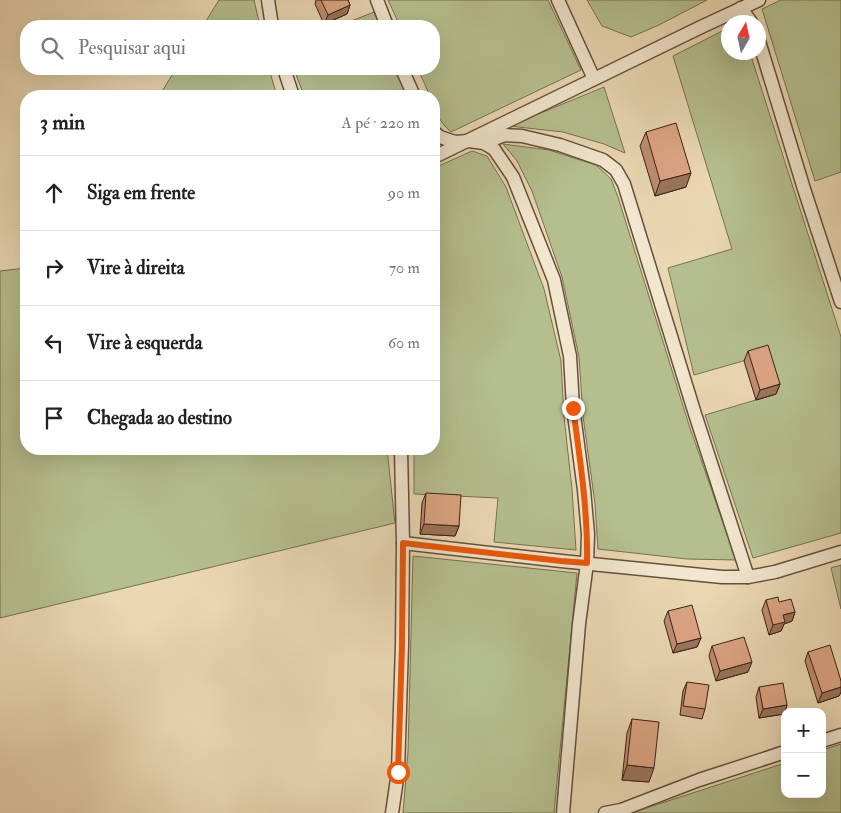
<!DOCTYPE html>
<html lang="pt">
<head>
<meta charset="utf-8">
<style>
	:root { --surface:#fff; --page:#f6f6f6; --text:#222; --muted:#767676; --line:#e0e0e0 }
	body { margin:0; font-family:"IM FELL Double Pica",serif; background:var(--page); color:var(--text) }
	.controls { position:absolute; right:15px; bottom:15px; display:grid; overflow:hidden; border-radius:10px; box-shadow:0 5px 20px #0002 }
	.controls button { width:45px; height:45px; display:grid; place-items:center; padding:0; border:0; border-bottom:1px solid var(--line); background:var(--surface); color:var(--text); font:25px sans-serif }
	.compass { position:absolute; left:721px; top:15px; width:45px; height:45px; border-radius:50%; background:var(--surface); box-shadow:0 5px 20px #0002; rotate:9deg }
	.stop { position:absolute; width:15px; height:15px; margin:-11px; border:4px solid #ea580c; border-radius:50%; background:#fff }
	.stop.end { background:#ea580c; border-color:#fff; box-shadow:0 1px 5px #0008 }
	.list { margin:0; padding:0; list-style:none }
	h2 { display:flex; justify-content:space-between; align-items:center; height:65px; margin:0; padding:0 20px; font-size:21px }
	h2 small { font-size:16px; font-weight:400; color:var(--muted) }
	.list li { display:grid; grid-template-columns:32px 1fr auto; gap:15px; align-items:center; box-sizing:border-box; height:75px; padding:0 20px; border-top:1px solid var(--line) }
	.list b { display:block; font-size:19px; white-space:nowrap }
	.list em { font-size:16px; font-style:normal; color:var(--muted) }
	.icon { flex:none; width:28px; height:28px; fill:none; stroke:currentColor; stroke-width:2; stroke-linecap:round; stroke-linejoin:round }
	.map { position:relative; flex:none; width:841px; height:813px; overflow:hidden }
	.search { position:absolute; background:var(--surface); box-shadow:0 5px 20px #0002; left:20px; top:20px; width:420px; height:55px; display:flex; align-items:center; gap:12px; box-sizing:border-box; padding:0 18px; border-radius:20px; color:var(--muted); font-size:19px }
	.panel { position:absolute; background:var(--surface); box-shadow:0 5px 20px #0002; left:20px; top:90px; width:420px; height:365px; border-radius:20px }
	.map>svg:first-child { display:block }
	.green { fill:#b5bf8e; stroke:#787052 }
	.lines { fill:none; stroke-linecap:round; stroke-linejoin:round }
	.street-casing { stroke:#664f3e; stroke-width:15 }
	.street { stroke:#f1e6ce; stroke-width:12 }
	.wall { fill:#bd8d71; stroke:#3a2117 }
	.shaded-wall { fill:#9a735c; stroke:#3a2117 }
	.building { fill:#dca483; stroke:#3a2117 }
	.route { stroke:#ea580c; stroke-width:6 }
</style>
</head>
<body>
<div class="map">
<svg width="841" height="813" viewBox="0 0 841 813">
	<rect width="100%" height="100%" fill="#ead8b3"/>
	<filter id="stains"><feTurbulence type="fractalNoise" baseFrequency=".004" numOctaves="4"/><feColorMatrix values="0 0 0 0 .2 0 0 0 0 .09 0 0 0 0 .02 0 0 0 .5 -.17"/></filter>
	<radialGradient id="worn" r=".72"><stop offset=".6" stop-color="#630" stop-opacity="0"/><stop offset="1" stop-color="#630" stop-opacity=".3"/></radialGradient>
	<!-- green -->
	<g class="green">
		<polygon points="219,0 254,0 260,26 203,26"/>
		<path d="M388 0H548L581 70 451 132C440 123 434 111 434 96H430L418 69H434V26H400Z"/>
		<polygon points="587,0 707,0 659,25 631,37 602,26"/>
		<polygon points="781,0 841,0 841,172 815,181 762,9"/>
		<polygon points="374,12 380,26 339,26"/>
		<polygon points="728,28 728,52 750,53 841,337 841,533 753,558 705,415 776,394 764,355 694,375 668,268 732,249 673,56"/>
		<polygon points="176,69 269,69 277,96 159,96"/>
		<polygon points="294,69 397,69 408,96 304,96"/>
		<polygon points="604,87 625,153 604,144 563,132 509,126"/>
		<polygon points="503,144 549,150 596,165 611,179 618,197 689,425 736,560 687,559 598,549 595,504 583,416 579,357 562,277 532,191 517,161"/>
		<polygon points="472,151 487,156 506,187 544,289 561,361 564,417 572,489 576,550 494,542 498,498 414,494 414,449 434,449 434,168"/>
		<polygon points="26,268 26,449 387,449 395,523 0,618 0,271"/>
		<polygon points="413,556 577,573 554,813 403,813 408,752"/>
		<polygon points="841,565 841,609 831,568"/>
		<polygon points="841,744 841,813 631,813 785,763 785,794 822,794 822,750"/>
	</g>
	<g class="lines">
		<defs>
			<g id="street">
				<polyline points="268,0 272,26"/>
				<polyline points="377,0 387,26"/>
				<polyline points="558,0 594,79"/>
				<polyline points="741,8 751,22"/>
				<polyline points="758,38 804,189 841,302"/>
				<polyline points="284,69 293,96"/>
				<polyline points="402,69 414,96"/>
				<polyline points="434,132 440,137 455,142 469,141 484,143 494,149 513,177 554,280 570,356 573,407 584,490 588,534 587,563 579,624 563,813"/>
				<polyline points="484,143 505,135 522,136 560,145 603,160 616,170 624,184 695,414 748,577"/>
				<polyline points="434,157 699,28 759,0"/>
				<polyline points="403,543 561,561 722,577 748,577 775,572 841,552"/>
				<polyline points="822,741 841,735"/>
				<polyline points="392,813 398,772 402,645 403,543 401,449"/>
				<polyline points="605,813 621,810 699,780 785,752"/>
			</g>
		</defs>
		<!-- street casing -->
		<use href="#street" class="street-casing"/>
		<!-- street -->
		<use href="#street" class="street"/>
	</g>
	<!-- wall -->
	<g class="wall">
		<polygon points="316,0 348,0 350,5 347,14 324,24 315,4"/>
		<polygon points="646,132 686,187 655,196 640,146"/>
		<polygon points="748,351 780,384 776,394 756,400 744,361"/>
		<polygon points="426,493 459,526 455,536 420,534 422,503"/>
		<polygon points="766,600 779,602 795,612 792,621 784,624 781,631 769,635 762,610"/>
		<polygon points="668,611 701,638 697,647 673,653 664,621"/>
		<polygon points="712,646 748,672 716,681 709,656"/>
		<polygon points="808,652 841,681 841,692 839,696 818,703 805,661"/>
		<polygon points="687,682 705,709 702,719 680,715 683,691"/>
		<polygon points="759,687 787,705 784,714 759,718 756,697"/>
		<polygon points="632,719 649,782 622,780 627,733"/>
	</g>
	<!-- shaded-wall -->
	<g class="shaded-wall">
		<polygon points="350,5 347,14 324,24 328,15"/>
		<polygon points="691,173 686,187 655,196 660,181"/>
		<polygon points="780,384 776,394 756,400 760,390"/>
		<polygon points="424,524 459,526 455,536 420,534"/>
		<polygon points="795,612 792,621 784,624 781,631 769,635 773,625 783,615"/>
		<polygon points="701,638 697,647 673,653 677,644"/>
		<polygon points="752,662 748,672 716,681 720,671"/>
		<polygon points="841,687 841,692 839,696 818,703 822,693"/>
		<polygon points="787,705 784,714 759,718 763,709"/>
		<polygon points="627,765 654,768 649,782 622,780"/>
	</g>
	<!-- building -->
	<g class="building">
		<polygon points="321,0 348,0 350,5 328,15"/>
		<polygon points="676,123 691,173 660,181 646,132"/>
		<polygon points="768,345 780,384 760,390 748,351"/>
		<polygon points="426,493 461,495 459,526 424,524"/>
		<polygon points="778,597 779,602 791,599 795,612 783,615 785,622 773,625 766,600"/>
		<polygon points="692,605 701,638 677,644 668,611"/>
		<polygon points="744,637 752,662 720,671 712,646"/>
		<polygon points="830,645 841,681 841,687 822,693 808,652"/>
		<polygon points="687,682 709,685 705,709 683,706"/>
		<polygon points="783,683 787,705 763,709 759,687"/>
		<polygon points="632,719 659,722 654,768 627,765"/>
	</g>
	<g class="lines">
		<!-- route -->
		<path class="route" d="M398 772 402 645 403 543 561 561 587 563C588 511 580 459 573 408"/>
	</g>
	<rect width="100%" height="100%" filter="url(#stains)"/>
	<rect width="100%" height="100%" fill="url(#worn)"/>
</svg>
<div class="controls">
<button>+</button>
<button>−</button>
</div>
<svg class="compass" viewBox="-18 -18 36 36"><path d="M0-13l5 13h-10z" fill="#e53935"/><path d="M0 13l5-13h-10z" fill="#767676"/></svg>
<div class="stop" style="left:398px;top:772px"></div>
<div class="stop end" style="left:573px;top:408px"></div>
<div class="search"><svg class="icon" aria-label="search" viewBox="0 0 24 24"><circle cx="10" cy="10" r="6"/><path d="M15 15l6 6"/></svg>Pesquisar aqui</div>
<section class="panel">
<h2>3 min<small>A pé · 220 m</small></h2>
<ul class="list">
<li><svg class="icon" aria-label="ahead" viewBox="0 0 24 24"><path d="M12 20V5M6 11l6-6 6 6"/></svg><div><b>Siga em frente</b></div><em>90 m</em></li>
<li><svg class="icon" aria-label="right" viewBox="0 0 24 24"><path d="M7 20v-9h11M14 6l5 5-5 5"/></svg><div><b>Vire à direita</b></div><em>70 m</em></li>
<li><svg class="icon" aria-label="left" viewBox="0 0 24 24"><path d="M17 20v-9H6M10 6l-5 5 5 5"/></svg><div><b>Vire à esquerda</b></div><em>60 m</em></li>
<li><svg class="icon" aria-label="arrive" viewBox="0 0 24 24"><path d="M6 21V4h12l-3 4 3 4H6"/></svg><div><b>Chegada ao destino</b></div></li>
</ul>
</section>
</div>
</body>
</html>
